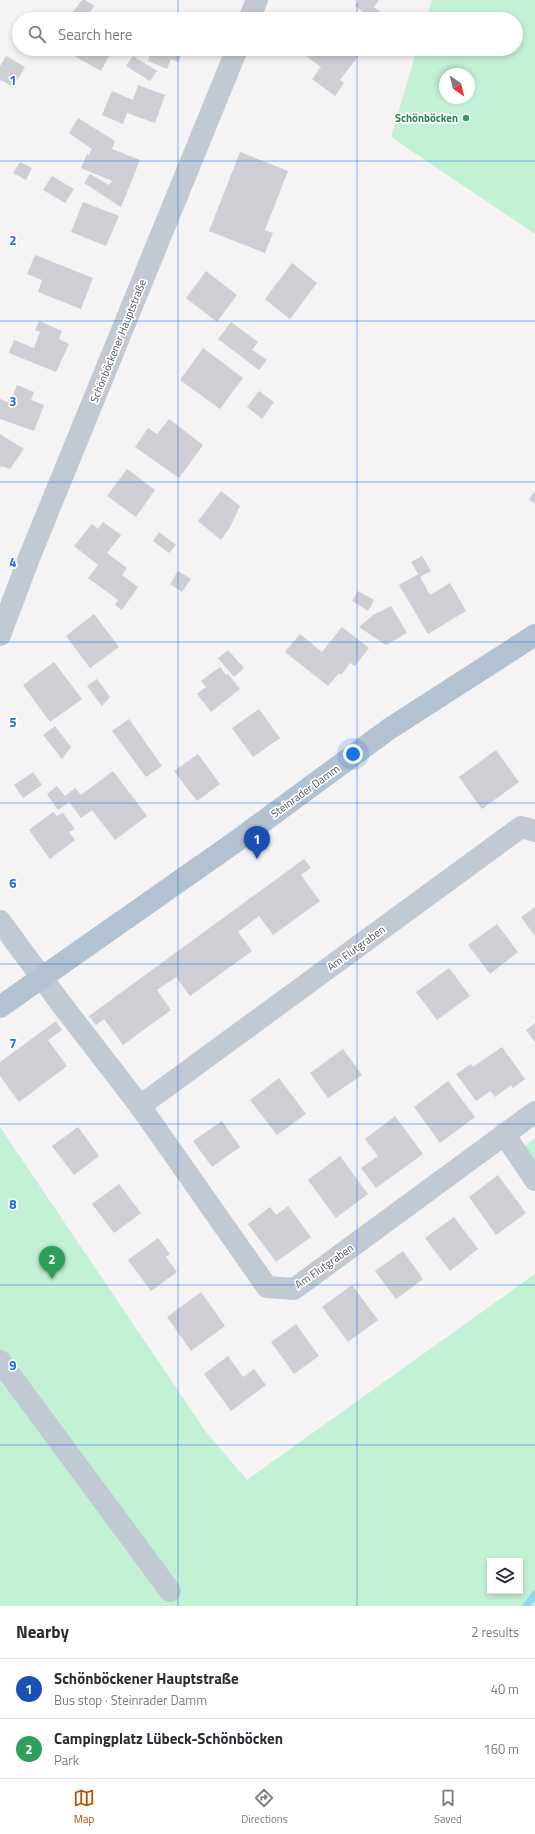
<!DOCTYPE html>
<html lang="en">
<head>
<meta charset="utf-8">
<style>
	:root { --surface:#fff; --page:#f2f2f3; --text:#2b2b33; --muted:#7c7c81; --line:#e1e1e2; --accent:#b45309 }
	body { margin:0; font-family:"Titillium Web",sans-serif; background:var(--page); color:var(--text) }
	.controls { position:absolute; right:12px; bottom:12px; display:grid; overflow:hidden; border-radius:0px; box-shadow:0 2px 6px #0003 }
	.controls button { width:36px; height:36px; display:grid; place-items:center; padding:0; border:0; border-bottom:1px solid var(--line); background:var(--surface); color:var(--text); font:20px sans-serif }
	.compass { position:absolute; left:439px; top:68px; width:36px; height:36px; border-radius:50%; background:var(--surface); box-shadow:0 2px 6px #0003; rotate:145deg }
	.you { position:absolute; left:353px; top:754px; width:14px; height:14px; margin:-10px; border:3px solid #fff; border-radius:50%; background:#1a73e8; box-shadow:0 0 0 6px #1a73e833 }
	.badge { display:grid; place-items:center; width:26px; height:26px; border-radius:50%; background:var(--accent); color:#fff; font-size:13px; font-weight:700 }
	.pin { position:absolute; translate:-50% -33px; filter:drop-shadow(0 1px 2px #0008) }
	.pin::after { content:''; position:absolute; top:21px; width:14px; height:12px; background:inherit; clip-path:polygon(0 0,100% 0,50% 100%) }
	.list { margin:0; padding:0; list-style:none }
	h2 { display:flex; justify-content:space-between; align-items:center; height:52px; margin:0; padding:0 16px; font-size:17px }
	h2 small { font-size:13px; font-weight:400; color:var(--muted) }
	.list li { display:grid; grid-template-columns:26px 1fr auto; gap:12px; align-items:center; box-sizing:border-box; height:60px; padding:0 16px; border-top:1px solid var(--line) }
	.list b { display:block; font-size:15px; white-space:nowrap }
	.list p { margin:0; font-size:13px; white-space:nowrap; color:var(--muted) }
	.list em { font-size:13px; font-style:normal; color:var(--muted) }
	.icon { flex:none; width:22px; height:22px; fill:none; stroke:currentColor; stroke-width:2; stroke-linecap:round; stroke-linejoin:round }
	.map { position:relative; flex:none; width:535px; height:1606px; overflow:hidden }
	.search { position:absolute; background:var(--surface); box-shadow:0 2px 6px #0003; left:12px; right:12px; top:12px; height:44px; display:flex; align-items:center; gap:10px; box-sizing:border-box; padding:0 14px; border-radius:22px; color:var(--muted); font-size:15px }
	.sheet { height:172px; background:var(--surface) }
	nav { display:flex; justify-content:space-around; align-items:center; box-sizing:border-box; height:56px; border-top:1px solid var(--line); background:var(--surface); font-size:11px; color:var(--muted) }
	nav a { display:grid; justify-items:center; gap:2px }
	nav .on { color:var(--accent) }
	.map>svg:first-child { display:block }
	.green { fill:#c3f1d5; fill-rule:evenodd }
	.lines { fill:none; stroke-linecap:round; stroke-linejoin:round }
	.stream { stroke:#90daee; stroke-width:7 }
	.building { fill:#cdcfd5 }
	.minor { stroke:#c1cad2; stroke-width:22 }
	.major { stroke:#b3c2d1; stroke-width:22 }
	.grid { fill:none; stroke:#1a73e8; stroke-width:1; stroke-opacity:0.55 }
	.leisure-dot { fill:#2e9e5b; stroke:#fff; stroke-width:1.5 }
	.labels { text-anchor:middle; stroke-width:3.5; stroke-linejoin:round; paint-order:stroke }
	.leisure-label { font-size:11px; font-weight:bold; fill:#27864d; stroke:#fff; text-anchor:end }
	.street-label { font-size:11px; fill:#4a5661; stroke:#fff }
	.grid-label { font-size:13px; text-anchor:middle; font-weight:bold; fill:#1a73e8; stroke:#fff; stroke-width:3.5; stroke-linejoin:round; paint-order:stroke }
</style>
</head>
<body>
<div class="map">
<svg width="535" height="1606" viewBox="0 0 535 1606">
	<rect width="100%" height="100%" fill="#f5f3f3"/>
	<!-- green -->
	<g class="green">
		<path d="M432 0H535V234L391 137 417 49H516V19H426ZM445 74H469V98H445Z"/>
		<path d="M0 1127 206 1432 247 1480 535 1274V1606H0ZM490 1561H520V1591H490Z"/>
		<polygon points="535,1138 535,1165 524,1147"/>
	</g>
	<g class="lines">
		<!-- stream -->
		<polyline class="stream" points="526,1606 535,1594"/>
	</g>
	<!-- building -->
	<g class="building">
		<polygon points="82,0 85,0 94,6 85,19 74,19 70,16"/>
		<polygon points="359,0 379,0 374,7 387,16 385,19 372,19 355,6"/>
		<polygon points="71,49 113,49 101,71 69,53"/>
		<polygon points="146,49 184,49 178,62 171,59 167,69 148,61 151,51"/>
		<polygon points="306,49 358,49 362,51 340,80 344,83 335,96 312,79 321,67 303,54"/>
		<polygon points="6,56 25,67 13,87 1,80 0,82 0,66"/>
		<polygon points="133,56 157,71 150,81 126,66"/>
		<polygon points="138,85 165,95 155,123 127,113 123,124 102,115 112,91 133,100"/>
		<polygon points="78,118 115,141 112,149 140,160 121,207 84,183 90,174 109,185 112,181 81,168 87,154 89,155 92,149 69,133"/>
		<polygon points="240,152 288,171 265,230 273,233 265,253 209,231"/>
		<polygon points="20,162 32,168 26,180 13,173"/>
		<polygon points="52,176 74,189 65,203 43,190"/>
		<polygon points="83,202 119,216 106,246 71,232"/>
		<polygon points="35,255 93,278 81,309 38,292 42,280 27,274"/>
		<polygon points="292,263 317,283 290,319 265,299"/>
		<polygon points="206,271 237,295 217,322 186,298"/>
		<polygon points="39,321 62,331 59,339 69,344 56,372 9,353 14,340 34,348 40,332 35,330"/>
		<polygon points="231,322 258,342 252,350 267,360 259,370 218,339"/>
		<polygon points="203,348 243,378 220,409 180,380"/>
		<polygon points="17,385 34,392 31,400 44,405 34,431 0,419 0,399 10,403"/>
		<polygon points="259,391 274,402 262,419 247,407"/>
		<polygon points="169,419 203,445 179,478 135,447 148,428 157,434"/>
		<polygon points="0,434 24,449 10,469 1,466 0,469"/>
		<polygon points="127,469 155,490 136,517 107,496"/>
		<polygon points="221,491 240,506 230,527 221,540 198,521"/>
		<polygon points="535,491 535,504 529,499"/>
		<polygon points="103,522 121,535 107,553 127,568 122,575 138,587 122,610 115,605 118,600 88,578 98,565 74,546 92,524 98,529"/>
		<polygon points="159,532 176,545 169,553 153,541"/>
		<polygon points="422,556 431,571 420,577 430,595 450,583 466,611 428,634 399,585 418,574 411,562"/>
		<polygon points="178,571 191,579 182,592 170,584"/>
		<polygon points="358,591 374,600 368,611 352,601"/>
		<polygon points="391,606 407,633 386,645 359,627 373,615"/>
		<polygon points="94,614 119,647 90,668 66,636"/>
		<polygon points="342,627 369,648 355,666 350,663 341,675 339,673 328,686 285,652 300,634 322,652"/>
		<polygon points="228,650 244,668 234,677 218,658"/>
		<polygon points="54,662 82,699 50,722 23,685"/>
		<polygon points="220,667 226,675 228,674 240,689 211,712 197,694 206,687 201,681"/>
		<polygon points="97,679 110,697 102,706 87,686"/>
		<polygon points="259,709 280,738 253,757 232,728"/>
		<polygon points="129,719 162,766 146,777 112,731"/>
		<polygon points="55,726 71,747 62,759 43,735"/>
		<polygon points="496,750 519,782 482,809 459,777"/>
		<polygon points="198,754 220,784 197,801 174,771"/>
		<polygon points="113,771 147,816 115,840 92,810 81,818 69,802 58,810 47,794 57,786 65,796 75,788 81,795"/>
		<polygon points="33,772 42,785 23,798 14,785"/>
		<polygon points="53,812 57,816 63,813 75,829 69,832 75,840 50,859 29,830"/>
		<polygon points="304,859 311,868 301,875 320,901 273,935 259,916 238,932 252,951 190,996 176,977 157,990 171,1010 123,1045 104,1019 96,1025 89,1016"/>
		<polygon points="535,907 535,936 521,917"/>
		<polygon points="497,924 518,952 490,974 468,945"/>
		<polygon points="449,968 470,996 437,1020 416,992"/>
		<polygon points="56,1021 62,1030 48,1040 67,1066 19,1102 0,1076 0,1062"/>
		<polygon points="535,1023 535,1042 526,1030"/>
		<polygon points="502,1047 525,1079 513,1088 511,1085 495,1097 490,1091 476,1101 456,1074 471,1064 473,1067"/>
		<polygon points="343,1049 362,1075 328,1098 310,1073"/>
		<polygon points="279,1078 306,1114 277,1135 250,1100"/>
		<polygon points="448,1081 475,1117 440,1143 414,1107"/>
		<polygon points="395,1116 423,1154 376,1188 361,1168 378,1156 365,1139"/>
		<polygon points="222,1121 240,1147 212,1167 193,1141"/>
		<polygon points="78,1127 99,1156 74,1175 52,1146"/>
		<polygon points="340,1156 368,1194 336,1218 308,1180"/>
		<polygon points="498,1175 526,1213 496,1235 469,1197"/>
		<polygon points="119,1184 141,1213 114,1233 92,1204"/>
		<polygon points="288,1206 311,1237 276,1262 248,1224 270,1207 276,1215"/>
		<polygon points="454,1217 478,1249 450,1271 425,1238"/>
		<polygon points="158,1238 170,1254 166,1257 177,1272 151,1291 128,1260"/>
		<polygon points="403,1251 423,1279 396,1299 375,1271"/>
		<polygon points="352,1285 378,1320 348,1342 322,1307"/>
		<polygon points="201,1292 225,1326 191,1351 167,1317"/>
		<polygon points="296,1324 319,1356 294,1374 271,1342"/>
		<polygon points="228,1356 243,1377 254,1369 266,1385 231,1411 204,1374"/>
	</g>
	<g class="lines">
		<!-- minor -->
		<g class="minor">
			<polyline points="249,19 257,0"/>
			<polyline points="0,635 29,558 237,49"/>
			<polyline points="0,921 59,1001 140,1106 267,1287 294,1289 535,1112"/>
			<polyline points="140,1106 521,827 535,831"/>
			<polyline points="504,1134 535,1180"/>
			<polyline points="0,1361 170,1591"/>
		</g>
		<!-- major -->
		<polyline class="major" points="0,1007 238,840 389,729 535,635"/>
	</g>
	<!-- grid -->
	<path class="grid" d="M178 0V19M357 0V19M178 49V1606M357 49V1606M0 161H535M0 321H535M0 482H535M0 642H535M0 803H535M0 964H535M0 1124H535M0 1285H535M0 1445H535"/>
	<!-- markers -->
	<circle class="leisure-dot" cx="466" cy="118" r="4"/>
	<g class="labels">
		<!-- leisure labels -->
		<g class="leisure-label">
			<text x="458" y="122">Schönböcken</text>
		</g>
		<!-- street labels -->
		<g class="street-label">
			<text transform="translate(118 341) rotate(-68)" y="4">Schönböckener Hauptstraße</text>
			<text transform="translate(305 791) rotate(-36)" y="4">Steinrader Damm</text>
			<text transform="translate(356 948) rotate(-36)" y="4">Am Flutgraben</text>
			<text transform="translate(324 1266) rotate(-35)" y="4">Am Flutgraben</text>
		</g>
	</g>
	<g class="grid-label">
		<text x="13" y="85">1</text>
		<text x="13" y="245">2</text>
		<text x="13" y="406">3</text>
		<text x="13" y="567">4</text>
		<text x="13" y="727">5</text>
		<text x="13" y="888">6</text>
		<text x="13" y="1048">7</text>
		<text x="13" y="1209">8</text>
		<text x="13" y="1370">9</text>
	</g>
</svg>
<div class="controls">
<button><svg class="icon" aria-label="layers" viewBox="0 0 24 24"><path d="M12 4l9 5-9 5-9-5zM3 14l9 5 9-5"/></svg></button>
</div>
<svg class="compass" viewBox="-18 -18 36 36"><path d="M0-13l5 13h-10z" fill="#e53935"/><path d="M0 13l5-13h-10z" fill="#7c7c81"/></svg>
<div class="you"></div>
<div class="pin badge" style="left:257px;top:859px;background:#1a4fb4">1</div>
<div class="pin badge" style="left:52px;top:1279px;background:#2e9e5b">2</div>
<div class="search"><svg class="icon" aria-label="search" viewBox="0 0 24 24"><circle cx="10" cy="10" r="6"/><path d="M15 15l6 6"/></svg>Search here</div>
</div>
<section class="sheet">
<h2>Nearby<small>2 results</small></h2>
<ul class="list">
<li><span class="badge" style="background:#1a4fb4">1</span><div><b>Schönböckener Hauptstraße</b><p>Bus stop · Steinrader Damm</p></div><em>40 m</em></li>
<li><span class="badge" style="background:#2e9e5b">2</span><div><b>Campingplatz Lübeck-Schönböcken</b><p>Park</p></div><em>160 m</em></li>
</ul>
</section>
<nav>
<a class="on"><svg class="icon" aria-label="map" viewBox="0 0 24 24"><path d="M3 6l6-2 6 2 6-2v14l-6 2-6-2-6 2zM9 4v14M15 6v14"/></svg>Map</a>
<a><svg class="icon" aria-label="directions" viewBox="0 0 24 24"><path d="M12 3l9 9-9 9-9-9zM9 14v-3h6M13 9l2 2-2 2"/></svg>Directions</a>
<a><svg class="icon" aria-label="saved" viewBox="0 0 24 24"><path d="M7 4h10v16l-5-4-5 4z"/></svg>Saved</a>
</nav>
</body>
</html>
